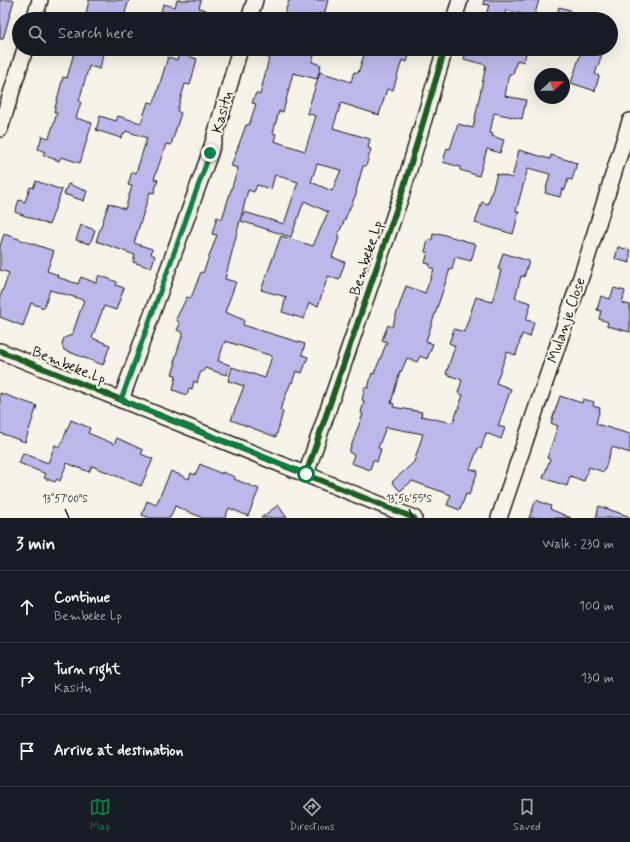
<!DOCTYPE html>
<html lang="en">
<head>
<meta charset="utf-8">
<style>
	:root { --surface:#171b24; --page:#242831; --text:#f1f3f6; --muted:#9ea1a6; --line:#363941; --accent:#0b8043 }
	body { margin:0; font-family:Mynerve,sans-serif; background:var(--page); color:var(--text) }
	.compass { position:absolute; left:534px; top:68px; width:36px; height:36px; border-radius:50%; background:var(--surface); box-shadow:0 4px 16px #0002; rotate:68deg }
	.stop { position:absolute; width:12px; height:12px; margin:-9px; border:3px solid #0b8043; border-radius:50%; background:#fff }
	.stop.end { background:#0b8043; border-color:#fff; box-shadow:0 1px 4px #0008 }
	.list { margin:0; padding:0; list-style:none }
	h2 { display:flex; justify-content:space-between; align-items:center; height:52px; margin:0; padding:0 16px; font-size:17px }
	h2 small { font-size:13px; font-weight:400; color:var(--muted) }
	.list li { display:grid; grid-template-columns:26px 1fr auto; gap:12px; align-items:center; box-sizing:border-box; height:72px; padding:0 16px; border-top:1px solid var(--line) }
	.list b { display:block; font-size:15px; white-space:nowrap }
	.list p { margin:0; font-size:13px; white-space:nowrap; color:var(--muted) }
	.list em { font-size:13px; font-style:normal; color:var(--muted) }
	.icon { flex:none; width:22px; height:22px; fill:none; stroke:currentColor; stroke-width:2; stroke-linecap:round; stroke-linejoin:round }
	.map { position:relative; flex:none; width:630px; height:518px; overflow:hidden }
	.search { position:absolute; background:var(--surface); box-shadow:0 4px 16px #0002; left:12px; right:12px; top:12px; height:44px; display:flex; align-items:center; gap:10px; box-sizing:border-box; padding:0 14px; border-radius:22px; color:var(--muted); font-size:15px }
	.sheet { height:268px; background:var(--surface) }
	nav { display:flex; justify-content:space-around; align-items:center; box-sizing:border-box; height:56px; border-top:1px solid var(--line); background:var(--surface); font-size:11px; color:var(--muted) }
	nav a { display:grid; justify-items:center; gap:2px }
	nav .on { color:var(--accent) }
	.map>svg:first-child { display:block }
	.building { fill:#bcb8ea; stroke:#1c1c1c; fill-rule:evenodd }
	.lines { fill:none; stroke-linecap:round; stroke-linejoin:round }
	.minor-casing { stroke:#1c1c1c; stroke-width:18 }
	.minor { stroke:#f7f3e8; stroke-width:15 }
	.cycleway-casing { stroke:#f7f3e8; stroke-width:8 }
	.cycleway { stroke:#1b5e20; stroke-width:6 }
	.route { stroke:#0b8043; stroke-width:5 }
	.ticks { fill:none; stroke:#1c1c1c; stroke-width:1.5 }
	.labels { text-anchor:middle; stroke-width:4; stroke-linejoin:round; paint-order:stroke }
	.street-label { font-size:15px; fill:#1c1c1c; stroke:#f7f3e8 }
	.ticks-label { font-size:10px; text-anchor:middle; fill:#1c1c1c; stroke:#f7f3e8; stroke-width:4; stroke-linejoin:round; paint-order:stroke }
</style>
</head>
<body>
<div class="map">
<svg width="630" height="518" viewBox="0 0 630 518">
	<rect width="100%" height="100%" fill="#f7f3e8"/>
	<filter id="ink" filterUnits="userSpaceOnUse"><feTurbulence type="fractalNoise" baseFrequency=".025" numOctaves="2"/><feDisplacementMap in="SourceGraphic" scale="8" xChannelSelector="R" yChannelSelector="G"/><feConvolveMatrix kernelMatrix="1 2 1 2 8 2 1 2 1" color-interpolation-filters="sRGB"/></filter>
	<g filter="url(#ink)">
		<!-- building -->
		<g class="building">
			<polygon points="0,0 14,0 3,39 0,39"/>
			<polygon points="89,0 129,0 123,19 85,19"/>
			<polygon points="177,0 201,0 199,8 206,10 204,19 170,19 160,16 163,4 175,7"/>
			<polygon points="289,0 328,0 324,15 319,13 318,19 283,19"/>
			<polygon points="484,0 539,0 534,17 506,10 504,19 486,15 489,5 483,4"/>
			<polygon points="559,7 570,10 568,19 556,19"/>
			<polygon points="75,49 104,49 100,69 89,66 79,101 81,102 76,118 92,123 80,163 61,157 59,161 43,155 45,152 38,149 42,136 49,138 57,113 54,112 63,77 67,78"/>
			<path d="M250 49H291L302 52 303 49H316L312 62 321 65 317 79 293 73 283 112 279 111 273 133 276 134 274 141 305 151 316 116 307 113 320 72 351 82 354 72 358 73 366 49H411L407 62 402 60 393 90 387 89 379 115 341 103 333 128 370 139 368 148 371 149 366 166H363L356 191 357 192 337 237 339 238 332 257 345 262 339 280 328 276 318 306 309 303 304 319 282 312 286 297 261 290 281 236 313 246 328 212 304 201 291 237 241 221 244 212 284 224 298 182 275 175 271 189 257 185 254 192 248 190 225 279 236 282 225 312 244 320 243 325 305 344 302 355 308 357 302 373 296 371 292 383 291 382 280 410 283 412 276 437 231 420 244 386 228 381 232 367 265 378 272 356 225 341 218 361 230 365 226 375 205 368 203 372 201 371 197 383 194 381 192 389 189 388 187 395 173 390 176 375 172 374 176 363 174 362 183 333 177 330 180 324 176 319 187 297 191 298 201 272 203 273 217 235 212 234 217 217 222 219 238 168 231 166 246 125H249L256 104 252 103 256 93 260 95 269 58 249 52ZM317 164 341 170 332 191 311 182Z"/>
			<polygon points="467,49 527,49 524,62 517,60 513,74 509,74 505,96 526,100 522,119 494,113 490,133 493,134 492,136 504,140 500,153 487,149 479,176 460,170 460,167 443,162 447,148 450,149 458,124 473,128 486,65 464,59"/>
			<polygon points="582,49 602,54 595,74 599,76 595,91 571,83"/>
			<polygon points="179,53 197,59 190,85 185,84 177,111 181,113 171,145 166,144 154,179 158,180 154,193 150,192 134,243 152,249 151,254 155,256 151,268 133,262 135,255 96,241 109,203 125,209 132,186 128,185 132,172 136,173 147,138 126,131 121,138 96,130 100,116 116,121 118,116 141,123 148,102 154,103 168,57 177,60"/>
			<polygon points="519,150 550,159 551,155 577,163 572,180 568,179 565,190 562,189 560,197 545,193 550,174 528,168 516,211 519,212 513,234 475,223 482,202 488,204 497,174 512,178"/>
			<polygon points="36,181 62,190 49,225 15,212 19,200 25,202 30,187 33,188"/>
			<polygon points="68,184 87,191 84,201 64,194"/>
			<polygon points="81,225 95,230 90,244 76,240"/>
			<polygon points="438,233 476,244 471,261 455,257 452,270 450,269 426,341 433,344 427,359 420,356 417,362 407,358 401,372 400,371 391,403 394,404 393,407 422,412 421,416 453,423 463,395 458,393 462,380 446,374 455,346 449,343 454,329 464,332 476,297 492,302 501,270 498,269 503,253 529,261 524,277 521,276 515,298 531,303 526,320 534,322 530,337 522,334 516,355 507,352 496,383 511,389 498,426 505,428 501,439 486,433 481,449 478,448 470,469 478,471 469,495 466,494 460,510 447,505 451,495 412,481 400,491 392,482 414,462 423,434 386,427 378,448 381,449 377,462 373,460 370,470 351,463 354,455 349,452 363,414 361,413 364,401 362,400 365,387 368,388 372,373 374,374 387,342 382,340 388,325 392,327 406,286 425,293 434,269 429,267 430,264 425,263 428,252 425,252 428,240 432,240 433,234 437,235"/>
			<polygon points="4,234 54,251 47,271 58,275 57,277 78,284 81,277 96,283 99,275 117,282 116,285 124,288 116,310 104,306 92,338 110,345 103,365 64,350 62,344 64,338 72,335 84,300 50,290 44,308 31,303 23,326 0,317 0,297 9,273 0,270 0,246"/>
			<polygon points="618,247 630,250 630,263 615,259"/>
			<polygon points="614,288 625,291 622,303 630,305 630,332 607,326 608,322 599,319 601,311 597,310 601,296 610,299"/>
			<polygon points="0,393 37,406 25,442 0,433"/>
			<polygon points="560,396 582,403 583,399 594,402 593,406 600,408 596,424 630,434 630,453 612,447 604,472 589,467 584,481 570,476 567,486 543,478 550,459 547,458 558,426 551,423"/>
			<polygon points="71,420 90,428 88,433 114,444 117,438 143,450 141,454 153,459 141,486 92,466 89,472 67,463 60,481 57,479 55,482 44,478 46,474 19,463 23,453 48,463 55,445 60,447"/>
			<polygon points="200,464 222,474 222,472 235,477 234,479 259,489 248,516 229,508 225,518 203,518 175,506 170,518 150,518 142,515 147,501 156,505 171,471 189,479 191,473 195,475"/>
			<polygon points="536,500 551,506 550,509 571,518 529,518"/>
			<polygon points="278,505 287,518 261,518"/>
			<polygon points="599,506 628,516 628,518 596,518"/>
		</g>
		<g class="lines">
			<defs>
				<g id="minor">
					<polyline points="34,19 40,0"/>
					<polyline points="249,19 255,0"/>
					<polyline points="454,19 460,0"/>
					<polyline points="0,129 25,49"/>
					<polyline points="0,351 414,518"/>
					<polyline points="121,400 210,153 240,49"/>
					<polyline points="306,474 402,193 445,49"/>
					<polyline points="499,518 584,268 630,121"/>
				</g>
			</defs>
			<!-- minor casing -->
			<use href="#minor" class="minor-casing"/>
			<!-- minor -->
			<use href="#minor" class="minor"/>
			<defs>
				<g id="cycleway">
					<polyline points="0,351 414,518"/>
					<polyline points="306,474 402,193 445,49"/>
				</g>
			</defs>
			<!-- cycleway casing -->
			<use href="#cycleway" class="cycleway-casing"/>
			<!-- cycleway -->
			<use href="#cycleway" class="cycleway"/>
		</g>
	</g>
	<g class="lines" filter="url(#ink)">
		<!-- route -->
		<polyline class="route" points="210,153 121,400 306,474"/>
	</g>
	<!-- ticks -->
	<path class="ticks" d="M65 509 69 518M409 509 413 518"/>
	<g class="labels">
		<!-- street labels -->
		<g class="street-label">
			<text transform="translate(222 112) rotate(-74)" y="5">Kasitu</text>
			<text transform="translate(366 258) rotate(-72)" y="5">Bembeke Lp</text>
			<text transform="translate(566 320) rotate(-71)" y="5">Mulanje Close</text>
			<text transform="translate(69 365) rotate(22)" y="5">Bembeke Lp</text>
		</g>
	</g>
	<g class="ticks-label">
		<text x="65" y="502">13°57'00"S</text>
		<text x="409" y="502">13°56'55"S</text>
	</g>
</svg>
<svg class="compass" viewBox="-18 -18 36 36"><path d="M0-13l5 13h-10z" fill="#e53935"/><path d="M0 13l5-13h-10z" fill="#9ea1a6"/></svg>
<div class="stop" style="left:306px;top:474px"></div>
<div class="stop end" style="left:210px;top:153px"></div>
<div class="search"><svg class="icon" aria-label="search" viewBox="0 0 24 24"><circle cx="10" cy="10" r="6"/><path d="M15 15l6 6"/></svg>Search here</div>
</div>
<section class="sheet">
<h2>3 min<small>Walk · 230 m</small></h2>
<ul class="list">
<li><svg class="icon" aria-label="ahead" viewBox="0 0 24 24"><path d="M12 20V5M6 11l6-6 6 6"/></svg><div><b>Continue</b><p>Bembeke Lp</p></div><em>100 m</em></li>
<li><svg class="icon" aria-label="right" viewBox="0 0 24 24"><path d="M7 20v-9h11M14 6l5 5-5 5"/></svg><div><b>Turn right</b><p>Kasitu</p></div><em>130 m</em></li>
<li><svg class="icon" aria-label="arrive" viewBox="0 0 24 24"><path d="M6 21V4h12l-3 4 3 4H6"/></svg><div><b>Arrive at destination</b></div></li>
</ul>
</section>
<nav>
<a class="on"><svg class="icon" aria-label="map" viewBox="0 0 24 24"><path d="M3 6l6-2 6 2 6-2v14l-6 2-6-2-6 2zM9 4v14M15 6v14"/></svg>Map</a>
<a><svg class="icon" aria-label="directions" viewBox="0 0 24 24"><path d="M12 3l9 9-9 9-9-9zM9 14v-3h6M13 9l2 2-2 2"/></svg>Directions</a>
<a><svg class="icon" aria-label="saved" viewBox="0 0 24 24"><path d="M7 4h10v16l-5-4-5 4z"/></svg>Saved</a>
</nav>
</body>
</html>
